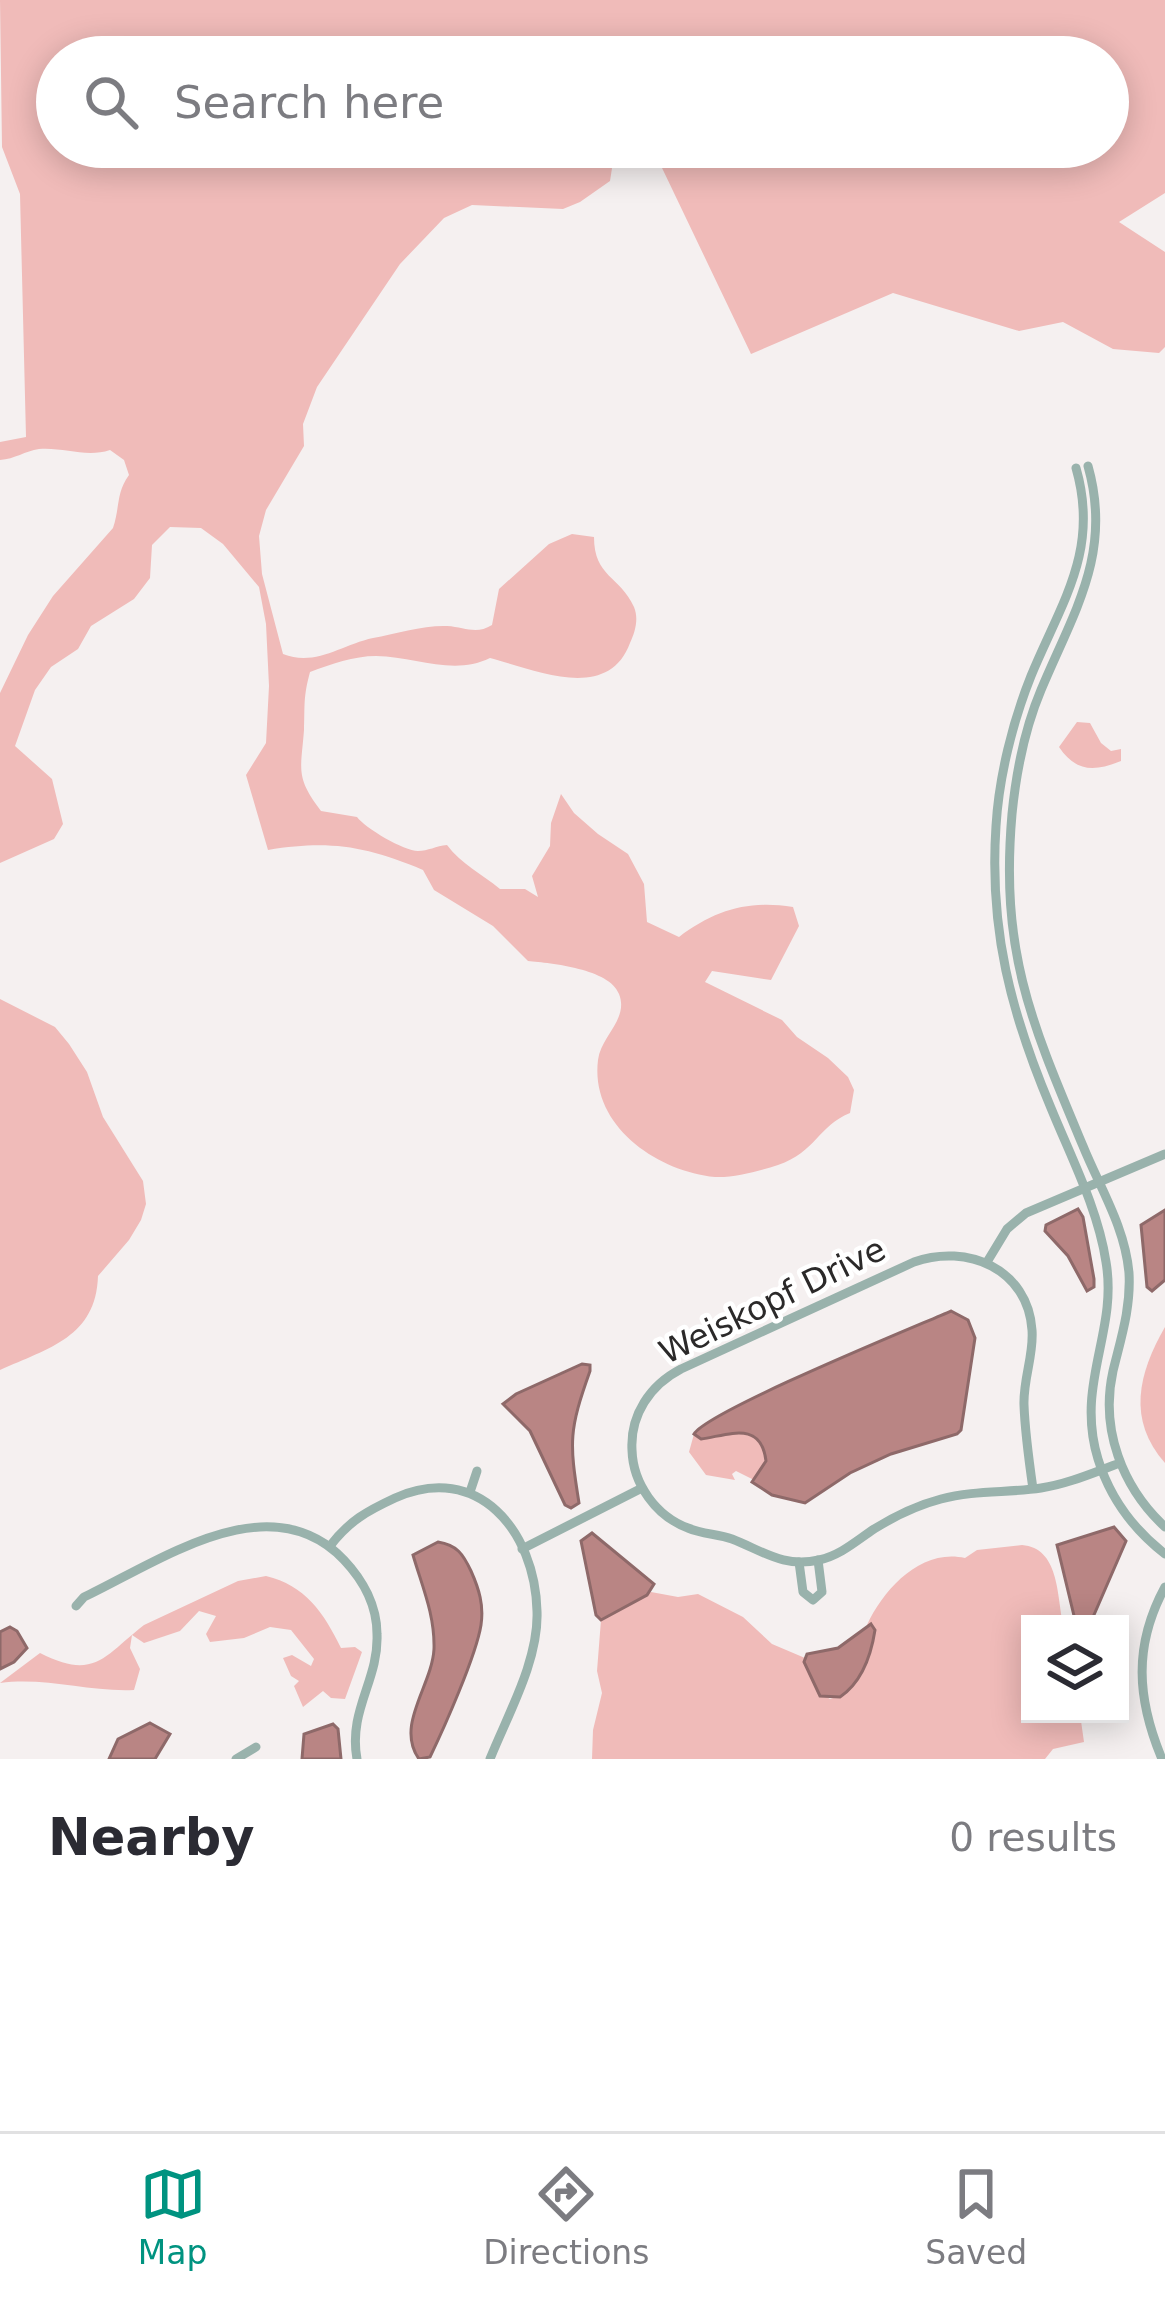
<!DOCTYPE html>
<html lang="en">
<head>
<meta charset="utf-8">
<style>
	:root { --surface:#fff; --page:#f2f2f3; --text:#2b2b33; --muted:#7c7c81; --line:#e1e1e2; --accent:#009380 }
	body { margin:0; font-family:"DejaVu Sans",sans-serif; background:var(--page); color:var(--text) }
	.controls { position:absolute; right:36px; bottom:36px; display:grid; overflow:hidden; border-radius:0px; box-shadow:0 6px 30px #0003 }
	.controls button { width:108px; height:108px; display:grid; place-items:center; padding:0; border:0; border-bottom:3px solid var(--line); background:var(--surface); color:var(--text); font:60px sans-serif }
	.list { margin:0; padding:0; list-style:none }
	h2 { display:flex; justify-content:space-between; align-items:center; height:156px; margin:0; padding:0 48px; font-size:51px }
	h2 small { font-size:39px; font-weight:400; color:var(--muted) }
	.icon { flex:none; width:66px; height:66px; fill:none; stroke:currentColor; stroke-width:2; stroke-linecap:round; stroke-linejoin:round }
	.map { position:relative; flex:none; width:1165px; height:1759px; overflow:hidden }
	.search { position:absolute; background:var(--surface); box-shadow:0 6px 30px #0003; left:36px; right:36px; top:36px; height:132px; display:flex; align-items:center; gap:30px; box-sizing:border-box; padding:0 42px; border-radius:66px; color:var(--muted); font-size:45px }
	.sheet { height:372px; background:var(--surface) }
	nav { display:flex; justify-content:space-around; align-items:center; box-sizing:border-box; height:168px; border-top:3px solid var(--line); background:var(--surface); font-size:33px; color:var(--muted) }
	nav a { display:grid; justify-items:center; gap:6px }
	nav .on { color:var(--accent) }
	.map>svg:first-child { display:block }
	.green { fill:#f0bbb9 }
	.water { fill:#b98584; stroke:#8e6969; stroke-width:3 }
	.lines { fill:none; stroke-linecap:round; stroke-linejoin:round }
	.minor { stroke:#99b2ac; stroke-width:9 }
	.labels { text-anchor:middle; stroke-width:9; stroke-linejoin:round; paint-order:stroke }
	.street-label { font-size:33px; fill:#2b2929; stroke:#fff }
</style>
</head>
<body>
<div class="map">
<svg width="1165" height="1759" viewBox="0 0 1165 1759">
	<rect width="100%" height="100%" fill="#f5f0f0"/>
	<!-- green -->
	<g class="green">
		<path d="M0 0H1165V193L1119 222 1165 252V347L1159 353 1113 349 1063 322 1019 331 893 293 751 354 652 147H1108V57H57V147H624L615 149 610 181 580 202 563 209 472 205 444 218 400 264 317 387 303 424 304 446 266 510 259 536 262 574 283 654C315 667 341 645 373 638 395 634 425 625 447 626 465 627 476 635 492 625L499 589 549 544 572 534 594 537C594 577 620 576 634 607 639 619 635 632 630 643 608 703 535 670 490 658 454 676 416 657 376 656 354 656 331 664 310 672 303 698 305 705 304 730 301 770 295 777 321 811L357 817C365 828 404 851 418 851 428 851 436 846 447 845 461 864 482 874 500 889H525L538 897 532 876 550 846 551 823 561 794 574 813 598 834 628 854 644 884 647 922 679 937C715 910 748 900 793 907L799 926 771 980 712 971 705 982 782 1020 797 1037 828 1058 848 1077 854 1090 850 1113C818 1126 816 1152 778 1165 759 1171 734 1178 715 1177 656 1171 590 1125 598 1060 601 1036 629 1019 619 994 610 969 551 963 528 961L493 926 434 890 423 870C365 846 330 840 268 850L246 775 266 743 269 686 266 624 259 587 223 544 201 528 170 527 152 545 150 578 134 599 91 626 78 649 51 667 35 690 15 746 52 779 63 824 54 839 0 863V693L28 635 53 596 113 528C120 507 116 493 129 475L124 460 110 450C86 458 64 447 39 449 25 451 15 459 0 460V442L26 437 20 194 2 147Z"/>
		<path d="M1077 722 1090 723 1101 743 1111 751 1121 749V761C1094 772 1076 772 1059 747Z"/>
		<path d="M0 999 55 1027 69 1044 87 1072 103 1117 143 1181 146 1204 141 1220 129 1240 98 1276C96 1337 49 1348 0 1370Z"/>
		<path d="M1165 1327V1463C1127 1420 1138 1374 1165 1327Z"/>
		<path d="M733 1431C753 1432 764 1441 766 1461L754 1480 736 1471 732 1474 735 1480 706 1475 689 1452 694 1434 701 1439Z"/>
		<path d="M1022 1545C1059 1548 1057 1594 1063 1624H1030V1714H1080L1084 1742 1053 1749 1045 1759H592L593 1730 602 1693 597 1671 601 1620 651 1592 678 1597 698 1594 743 1617 772 1644 805 1658 817 1691 830 1699C865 1690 866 1655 872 1624L867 1625C884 1588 922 1548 965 1558L977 1550Z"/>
		<path d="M266 1576C305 1585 324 1613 341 1648L355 1647 362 1652 345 1699 331 1698 323 1691 303 1707 294 1686 299 1681 291 1676 283 1658 292 1655 311 1666 314 1659 291 1630 270 1627 244 1638 210 1642 206 1634 216 1616 199 1611 180 1631 144 1643 132 1635 130 1648 140 1669 134 1690C88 1692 46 1677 0 1683L40 1653C95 1681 104 1656 144 1625L238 1581Z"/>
	</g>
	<!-- water -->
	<g class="water">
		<polygon points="1078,1209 1083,1217 1094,1279 1094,1287 1087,1291 1068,1256 1045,1231 1046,1225"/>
		<polygon points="1165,1210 1165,1280 1152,1291 1147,1287 1141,1225"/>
		<path d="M951 1311 968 1320 975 1338 961 1430 957 1434 891 1454 850 1473 805 1503 772 1495 752 1482 766 1461C761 1420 729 1435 701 1439L694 1434C708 1411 912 1328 951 1311Z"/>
		<path d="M582 1364 590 1365V1371C569 1430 569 1441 579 1503L571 1508 565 1505 530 1431 503 1404 516 1394Z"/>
		<polygon points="1114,1527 1126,1541 1090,1624 1076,1624 1057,1545"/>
		<polygon points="592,1533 654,1584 647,1595 601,1620 596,1615 581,1541"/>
		<path d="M438 1542C457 1545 463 1554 471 1571 479 1589 484 1605 481 1625 476 1656 444 1728 430 1757L419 1759C395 1725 432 1686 434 1649 435 1615 422 1586 413 1555Z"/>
		<path d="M871 1624 875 1630C871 1656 862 1682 840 1697L820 1696 804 1662 807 1654 838 1648Z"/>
		<polygon points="10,1627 17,1631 27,1648 14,1662 0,1669 0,1632"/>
		<polygon points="150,1723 170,1734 155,1759 109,1759 118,1739"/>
		<polygon points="333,1724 338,1729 341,1759 302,1759 304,1734"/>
	</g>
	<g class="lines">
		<!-- minor -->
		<g class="minor">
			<path d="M1088 466C1113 554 1073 613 1041 690 1025 728 1016 774 1012 814 1000 952 1031 1022 1083 1146 1100 1188 1125 1227 1129 1273 1131 1308 1121 1338 1113 1371 1100 1429 1122 1487 1165 1527"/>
			<path d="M1076 468C1100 551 1061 603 1031 676 1013 721 999 776 996 826 989 930 1011 1013 1051 1108 1071 1157 1098 1209 1106 1262 1118 1332 1075 1384 1098 1459 1110 1498 1133 1529 1165 1554"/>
			<polyline points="987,1262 1007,1229 1026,1213 1165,1154"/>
			<path d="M1033 1489C1029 1461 1025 1433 1024 1405 1023 1379 1034 1355 1032 1330 1028 1269 967 1243 914 1262L681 1369C650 1385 630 1415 632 1450 633 1484 656 1516 688 1528 702 1534 718 1534 732 1539 763 1551 783 1568 819 1560 841 1555 856 1541 874 1529 895 1516 918 1505 941 1499 974 1490 1008 1493 1041 1488 1068 1484 1095 1472 1120 1463"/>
			<polyline points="470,1492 477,1471"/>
			<path d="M330 1546C349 1521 367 1511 395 1498 478 1461 535 1531 537 1611 539 1660 508 1714 490 1759"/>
			<polyline points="522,1549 642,1488"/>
			<polyline points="799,1562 803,1592 813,1600 822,1592 818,1560"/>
			<path d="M76 1606 84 1597C160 1561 270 1482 344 1560 363 1580 377 1606 377 1634 379 1680 348 1710 357 1759"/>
			<polyline points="236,1759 256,1747"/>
			<path d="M1162 1759C1137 1699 1133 1646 1165 1587"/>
		</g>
	</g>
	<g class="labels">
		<!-- street labels -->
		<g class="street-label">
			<text transform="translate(772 1300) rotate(-26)" y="12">Weiskopf Drive</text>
		</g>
	</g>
</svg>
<div class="controls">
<button><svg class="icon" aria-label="layers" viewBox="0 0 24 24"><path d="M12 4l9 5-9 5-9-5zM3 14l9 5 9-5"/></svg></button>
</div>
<div class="search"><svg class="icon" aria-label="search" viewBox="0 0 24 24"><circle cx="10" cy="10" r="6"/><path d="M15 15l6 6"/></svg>Search here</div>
</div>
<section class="sheet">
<h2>Nearby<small>0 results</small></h2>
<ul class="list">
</ul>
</section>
<nav>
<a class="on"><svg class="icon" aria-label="map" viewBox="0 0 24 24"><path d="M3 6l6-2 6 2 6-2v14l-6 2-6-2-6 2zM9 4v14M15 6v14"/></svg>Map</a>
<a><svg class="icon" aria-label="directions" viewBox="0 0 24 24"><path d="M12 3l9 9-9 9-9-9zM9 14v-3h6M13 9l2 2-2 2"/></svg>Directions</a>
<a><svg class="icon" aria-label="saved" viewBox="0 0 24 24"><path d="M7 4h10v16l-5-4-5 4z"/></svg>Saved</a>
</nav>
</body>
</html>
